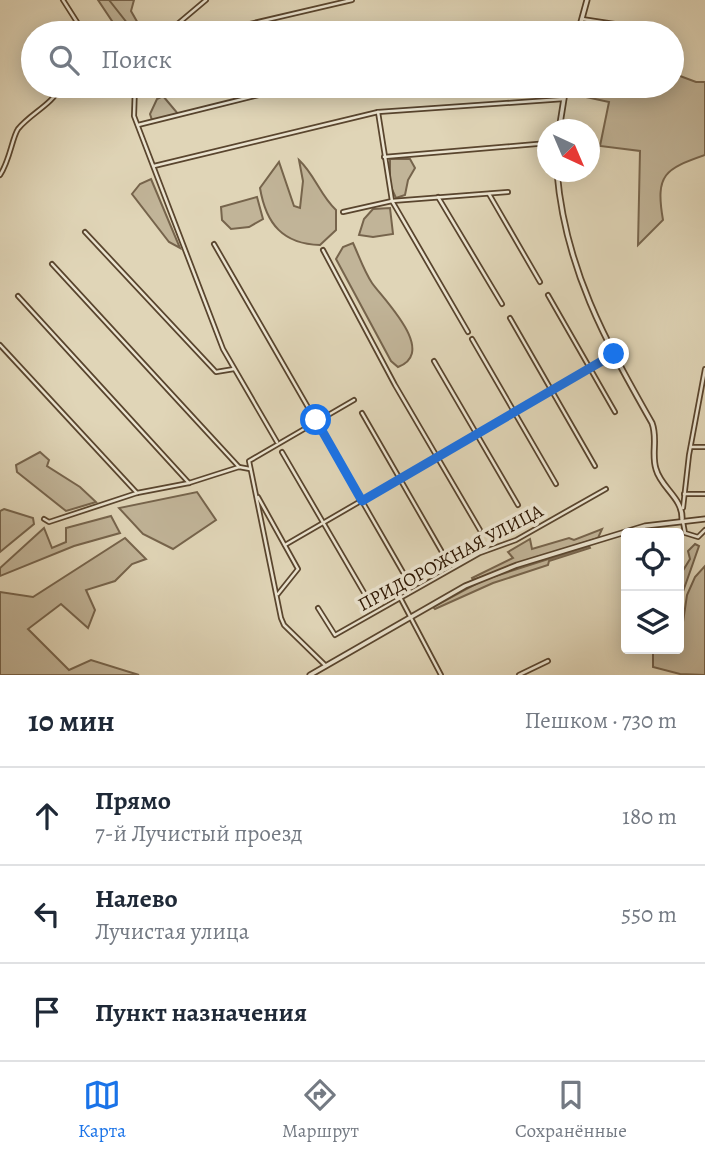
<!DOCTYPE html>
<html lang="ru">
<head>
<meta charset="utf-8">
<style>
	:root { --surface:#fff; --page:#f6f6f7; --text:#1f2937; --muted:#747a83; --line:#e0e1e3; --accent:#1a73e8 }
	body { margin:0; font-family:Alegreya,serif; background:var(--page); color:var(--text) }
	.controls { position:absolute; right:21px; bottom:21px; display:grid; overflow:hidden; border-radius:7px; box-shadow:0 4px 18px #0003 }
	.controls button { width:63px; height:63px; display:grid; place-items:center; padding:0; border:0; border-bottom:2px solid var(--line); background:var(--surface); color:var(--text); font:35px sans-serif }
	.compass { position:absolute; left:537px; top:119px; width:63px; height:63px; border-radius:50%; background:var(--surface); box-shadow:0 4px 18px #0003; rotate:136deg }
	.stop { position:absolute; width:21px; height:21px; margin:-16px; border:5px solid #1a73e8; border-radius:50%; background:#fff }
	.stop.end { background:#1a73e8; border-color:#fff; box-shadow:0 2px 7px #0008 }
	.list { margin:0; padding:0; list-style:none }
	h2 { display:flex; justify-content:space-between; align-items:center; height:91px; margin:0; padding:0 28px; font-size:30px }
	h2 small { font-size:23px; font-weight:400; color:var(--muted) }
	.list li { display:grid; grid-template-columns:46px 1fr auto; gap:21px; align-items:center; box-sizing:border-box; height:98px; padding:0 28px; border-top:2px solid var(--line) }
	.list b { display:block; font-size:26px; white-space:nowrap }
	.list p { margin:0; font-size:23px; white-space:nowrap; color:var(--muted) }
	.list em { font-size:23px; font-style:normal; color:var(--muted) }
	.icon { flex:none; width:38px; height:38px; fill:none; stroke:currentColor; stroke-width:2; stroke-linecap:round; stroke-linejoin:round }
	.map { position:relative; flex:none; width:705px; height:675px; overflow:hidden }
	.search { position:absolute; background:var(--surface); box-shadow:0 4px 18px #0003; left:21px; right:21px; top:21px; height:77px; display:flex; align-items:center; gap:18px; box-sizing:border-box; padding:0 24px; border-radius:38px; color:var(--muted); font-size:26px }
	.sheet { height:385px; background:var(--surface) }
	nav { display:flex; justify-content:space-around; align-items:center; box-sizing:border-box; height:98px; border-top:2px solid var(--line); background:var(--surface); font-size:19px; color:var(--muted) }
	nav a { display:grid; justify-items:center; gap:4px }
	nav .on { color:var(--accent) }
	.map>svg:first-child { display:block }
	.green { fill:#c1b498; stroke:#76644c; stroke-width:2 }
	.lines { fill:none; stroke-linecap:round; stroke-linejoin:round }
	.stream { stroke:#736149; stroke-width:2 }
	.minor-casing { stroke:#59452e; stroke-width:6 }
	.tertiary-casing { stroke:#59452e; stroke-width:7 }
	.minor { stroke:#ebe4d0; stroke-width:2.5 }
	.tertiary { stroke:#ebe4d0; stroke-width:3.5 }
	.route { stroke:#1a73e8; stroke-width:9 }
	.labels { text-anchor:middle; stroke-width:7; stroke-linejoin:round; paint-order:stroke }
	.street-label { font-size:19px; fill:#2c1501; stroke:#ebe4d0 }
</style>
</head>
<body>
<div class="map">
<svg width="705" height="675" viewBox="0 0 705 675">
	<rect width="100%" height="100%" fill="#e0d5b7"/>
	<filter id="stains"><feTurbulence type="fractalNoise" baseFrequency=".00286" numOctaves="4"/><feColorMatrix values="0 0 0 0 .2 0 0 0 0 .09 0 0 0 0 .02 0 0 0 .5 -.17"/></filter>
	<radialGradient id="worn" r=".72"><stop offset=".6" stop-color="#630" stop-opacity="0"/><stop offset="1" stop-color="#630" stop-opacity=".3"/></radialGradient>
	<!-- green -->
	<g class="green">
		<polygon points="98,0 134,0 131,11 139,25 154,33 120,33"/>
		<path d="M672 73 696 82H705V155C665 169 655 174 663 220L638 245 640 151 600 146 609 102 586 97 590 86H672Z"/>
		<polygon points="163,96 179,115 152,120 150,114 157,99"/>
		<polygon points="390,159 410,159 415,168 408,180 405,195 396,198 390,185"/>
		<path d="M299 160C315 175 320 195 336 210V230L320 245C283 244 266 224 260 188L279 162 294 206 300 208 303 181Z"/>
		<polygon points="151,179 180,248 169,242 132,194 140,184"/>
		<polygon points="257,197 263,219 249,227 231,229 222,220 221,207"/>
		<polygon points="390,208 393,234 373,237 359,235 364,219 373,209"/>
		<path d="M353 243C359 256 364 271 372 283 383 299 438 352 398 367L391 361 336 259 343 247Z"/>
		<polygon points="40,452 49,460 47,466 80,487 96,502 66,511 17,472 16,465"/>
		<polygon points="197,492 216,520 173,549 143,534 119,508"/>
		<polygon points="4,509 33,518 34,524 0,552 0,511"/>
		<polygon points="111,516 120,533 74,546 0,576 0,568 44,528 52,548 66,542 66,528"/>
		<polygon points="602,529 598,538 473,580 472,578 513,558 508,552 530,539 532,549 569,538 574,540"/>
		<polygon points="125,538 146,559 132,564 115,581 86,590 95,610 88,628 61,604 28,629 69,670 91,660 139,675 0,675 0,592 33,597"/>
		<polygon points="695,544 699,546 679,603 679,577 690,559 688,551"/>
		<polygon points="589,546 590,548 549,561 548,565 493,583 435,609 433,607 483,580"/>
		<polygon points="705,566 705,675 680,674 653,667 653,649 679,649 687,595 695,577"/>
	</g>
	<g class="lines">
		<!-- stream -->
		<polyline class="stream" points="109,0 135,33"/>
		<defs>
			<g id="minor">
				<polyline points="63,0 84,33"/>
				<polyline points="582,19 654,30"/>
				<polyline points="172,33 174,27 206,0"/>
				<polyline points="211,33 352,0"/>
				<polyline points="472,33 546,25 579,29"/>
				<polyline points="135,86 134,116 223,349 277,442"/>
				<polyline points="378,112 392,201 468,332"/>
				<polyline points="138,125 295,86"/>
				<polyline points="384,157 548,143"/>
				<polyline points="154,166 378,112 564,99"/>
				<path d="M0 175C10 160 12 138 18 129 31 113 52 105 61 86"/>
				<polyline points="489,194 540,282"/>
				<polyline points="438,197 502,304"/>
				<polyline points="343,212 392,201 508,192"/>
				<polyline points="85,232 216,372 234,369"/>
				<polyline points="214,244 404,574"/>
				<polyline points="323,250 395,385 480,530"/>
				<polyline points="52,264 239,467"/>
				<polyline points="548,295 615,412"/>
				<polyline points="18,296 189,483"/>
				<polyline points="510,318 595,466"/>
				<polyline points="472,339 556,484"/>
				<polyline points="0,345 137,493"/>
				<polyline points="434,361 518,505"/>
				<polyline points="362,413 442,552"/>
				<polyline points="691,447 705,447"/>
				<polyline points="282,452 366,596"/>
				<polyline points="684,494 705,494"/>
				<polyline points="258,497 298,569 278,594"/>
				<polyline points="683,508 689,455 705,369"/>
				<polyline points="44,519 49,522 137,493 189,483 239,467 250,469"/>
				<polyline points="683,522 685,533 698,537 705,530"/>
				<polyline points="285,545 614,354"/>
				<polyline points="393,584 441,675"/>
				<polyline points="318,608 335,635 480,553 516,540 606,489"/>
				<polyline points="326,666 284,625 281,618 249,461 354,400"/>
				<polyline points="519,675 548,661"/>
			</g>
			<g id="tertiary">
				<polyline points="578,33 587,0"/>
				<polyline points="559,130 566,86"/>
				<path d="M557 172C565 268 605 340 652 423 658 439 651 454 656 469 661 488 683 498 682 519"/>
				<polyline points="310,675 465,586 517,565 645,526 705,519"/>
			</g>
		</defs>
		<!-- minor casing -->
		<use href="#minor" class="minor-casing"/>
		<!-- tertiary casing -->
		<use href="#tertiary" class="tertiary-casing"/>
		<!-- minor -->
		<use href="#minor" class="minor"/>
		<!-- tertiary -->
		<use href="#tertiary" class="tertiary"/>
	</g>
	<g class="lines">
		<!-- route -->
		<polyline class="route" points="316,420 362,501 614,354"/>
	</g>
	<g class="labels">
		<!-- street labels -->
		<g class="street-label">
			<text transform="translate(450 557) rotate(-28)" y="7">ПРИДОРОЖНАЯ УЛИЦА</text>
		</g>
	</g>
	<rect width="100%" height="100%" filter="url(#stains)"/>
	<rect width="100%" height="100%" fill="url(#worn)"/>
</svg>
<div class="controls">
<button><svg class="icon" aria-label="locate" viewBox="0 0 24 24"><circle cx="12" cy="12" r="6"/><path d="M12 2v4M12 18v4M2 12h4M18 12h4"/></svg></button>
<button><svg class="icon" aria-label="layers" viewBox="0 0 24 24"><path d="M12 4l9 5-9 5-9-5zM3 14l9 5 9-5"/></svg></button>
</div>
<svg class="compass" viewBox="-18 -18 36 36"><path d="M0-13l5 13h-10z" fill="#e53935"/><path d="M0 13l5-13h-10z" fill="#747a83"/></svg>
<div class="stop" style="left:316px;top:420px"></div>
<div class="stop end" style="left:614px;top:354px"></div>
<div class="search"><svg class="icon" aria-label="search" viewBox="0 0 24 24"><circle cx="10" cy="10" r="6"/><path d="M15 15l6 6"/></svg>Поиск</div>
</div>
<section class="sheet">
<h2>10 мин<small>Пешком · 730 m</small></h2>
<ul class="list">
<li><svg class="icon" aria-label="ahead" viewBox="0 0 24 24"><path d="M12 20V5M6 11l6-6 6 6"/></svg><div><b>Прямо</b><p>7-й Лучистый проезд</p></div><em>180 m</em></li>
<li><svg class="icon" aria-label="left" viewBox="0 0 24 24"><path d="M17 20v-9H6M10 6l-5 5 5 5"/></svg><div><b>Налево</b><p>Лучистая улица</p></div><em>550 m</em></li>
<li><svg class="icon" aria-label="arrive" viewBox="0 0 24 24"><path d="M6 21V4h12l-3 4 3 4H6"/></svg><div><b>Пункт назначения</b></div></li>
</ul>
</section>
<nav>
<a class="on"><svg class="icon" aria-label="map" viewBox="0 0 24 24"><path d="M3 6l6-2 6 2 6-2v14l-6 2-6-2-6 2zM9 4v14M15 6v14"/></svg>Карта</a>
<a><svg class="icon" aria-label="directions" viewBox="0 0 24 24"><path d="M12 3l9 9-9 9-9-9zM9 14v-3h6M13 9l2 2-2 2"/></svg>Маршрут</a>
<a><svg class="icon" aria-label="saved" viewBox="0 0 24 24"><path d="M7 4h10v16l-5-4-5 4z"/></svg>Сохранённые</a>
</nav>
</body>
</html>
